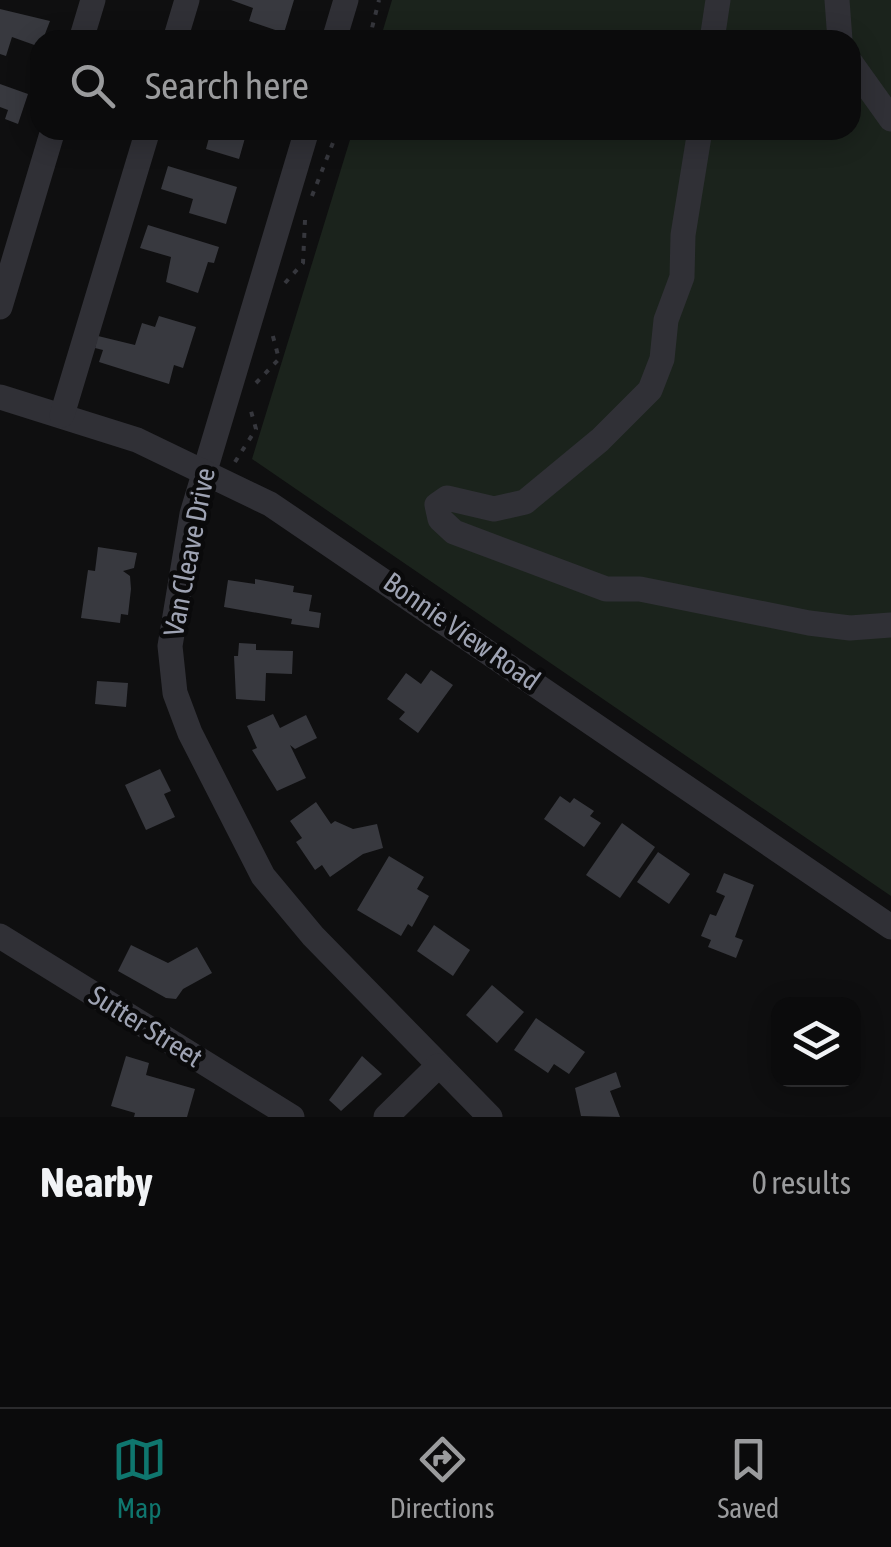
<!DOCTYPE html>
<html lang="en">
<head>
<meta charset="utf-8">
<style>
	:root { --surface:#0b0b0c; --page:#19191a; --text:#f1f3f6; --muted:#9a9b9d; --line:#2b2b2d; --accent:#0f766e }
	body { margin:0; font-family:"Asap Condensed",sans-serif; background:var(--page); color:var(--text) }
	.controls { position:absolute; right:30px; bottom:30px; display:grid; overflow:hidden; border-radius:20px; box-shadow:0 5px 25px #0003 }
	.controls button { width:90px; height:90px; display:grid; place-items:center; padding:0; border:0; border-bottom:2px solid var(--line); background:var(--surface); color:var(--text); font:50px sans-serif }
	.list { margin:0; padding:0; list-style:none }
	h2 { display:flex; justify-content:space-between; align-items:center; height:130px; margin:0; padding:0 40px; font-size:42px }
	h2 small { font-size:32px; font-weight:400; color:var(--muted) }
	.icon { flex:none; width:55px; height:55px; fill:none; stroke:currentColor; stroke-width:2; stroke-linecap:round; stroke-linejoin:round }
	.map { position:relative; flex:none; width:891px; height:1117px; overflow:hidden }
	.search { position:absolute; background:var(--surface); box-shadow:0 5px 25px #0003; left:30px; right:30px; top:30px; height:110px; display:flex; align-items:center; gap:25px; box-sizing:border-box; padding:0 35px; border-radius:30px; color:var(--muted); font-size:38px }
	.sheet { height:290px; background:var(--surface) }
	nav { display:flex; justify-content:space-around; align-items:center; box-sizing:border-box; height:140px; border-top:2px solid var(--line); background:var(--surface); font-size:28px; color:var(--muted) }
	nav a { display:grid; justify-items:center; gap:5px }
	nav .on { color:var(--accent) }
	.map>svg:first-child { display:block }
	.green { fill:#1b231c }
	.building { fill:#38393f }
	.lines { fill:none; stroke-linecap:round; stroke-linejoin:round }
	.path { stroke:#36373d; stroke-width:4; stroke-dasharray:5 8; stroke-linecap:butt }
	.minor { stroke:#303036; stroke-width:25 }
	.labels { text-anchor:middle; stroke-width:9; stroke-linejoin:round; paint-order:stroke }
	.street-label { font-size:28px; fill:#9ea3b3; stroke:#0a0a0b }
</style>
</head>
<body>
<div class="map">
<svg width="891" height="1117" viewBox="0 0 891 1117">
	<rect width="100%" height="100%" fill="#0f0f10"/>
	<!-- green -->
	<polygon class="green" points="392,0 891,0 891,896 252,459 353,130 851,130 851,40 380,40"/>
	<!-- building -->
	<g class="building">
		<polygon points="231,0 294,0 284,33 249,21 253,8"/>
		<polygon points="0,9 50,21 40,47 12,37 6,56 0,54"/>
		<polygon points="0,84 28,94 18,124 5,119 8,110 0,107"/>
		<polygon points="199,130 254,130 252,140 245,138 239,159 206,149 210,134"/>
		<polygon points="168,166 237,187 226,224 189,213 193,199 161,189"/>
		<polygon points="148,225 219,247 214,263 208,262 198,293 166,282 171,257 140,248"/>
		<polygon points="159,316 196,327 183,368 174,365 169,384 99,362 103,350 95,348 98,336 135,345 142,323 155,327"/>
		<polygon points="98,547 137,553 134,568 123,571 130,576 131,589 128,615 121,614 120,623 81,618 88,570 95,571"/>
		<polygon points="255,579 294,586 293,592 312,595 309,611 321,613 319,628 291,624 292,619 224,607 228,580 255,584"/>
		<polygon points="239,643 256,644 256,650 293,651 292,674 266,673 265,701 236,699 234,656 238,656"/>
		<polygon points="431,670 453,685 418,733 399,719 405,712 387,699 406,673 421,684"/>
		<polygon points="97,681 128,683 126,707 95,704"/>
		<polygon points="273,714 280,728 306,715 317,738 295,749 290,745 306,778 277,791 252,750 257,748 247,726"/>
		<polygon points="160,769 171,791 164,794 175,817 146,830 125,785"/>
		<polygon points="560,796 570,803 574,798 594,811 590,816 601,823 584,847 544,819"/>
		<polygon points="316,802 331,824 335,821 353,829 377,824 383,848 363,854 330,877 322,865 315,870 296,842 302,838 290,821"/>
		<polygon points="622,823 655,847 620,898 586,875"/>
		<polygon points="658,852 690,874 669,904 637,882"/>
		<polygon points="389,856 424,877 417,889 429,896 412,927 408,924 401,936 357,910"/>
		<polygon points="724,873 754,885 735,937 743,940 736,958 708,947 711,940 701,936 710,914 716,916 725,896 716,892"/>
		<polygon points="434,925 470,950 453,976 417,951"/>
		<polygon points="131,945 168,963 197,947 212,973 183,989 176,999 166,998 118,971"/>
		<polygon points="492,985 524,1012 497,1043 466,1015"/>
		<polygon points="536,1018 585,1052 569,1074 554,1064 548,1073 514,1050"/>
		<polygon points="126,1056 149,1063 146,1075 195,1089 187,1117 134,1117 135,1113 111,1106"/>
		<polygon points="362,1056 382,1074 341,1111 329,1100"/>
		<polygon points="616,1072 621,1087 610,1091 620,1117 581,1116 575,1088"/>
	</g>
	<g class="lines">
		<!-- path -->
		<g class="path">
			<polyline points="369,40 379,0"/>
			<polyline points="312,196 338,130"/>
			<polyline points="285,283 303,263 305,220"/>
			<polyline points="256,383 279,359 271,329"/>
			<polyline points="235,462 256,429 249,404"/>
		</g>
		<!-- minor -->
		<g class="minor">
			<polyline points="837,0 840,40"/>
			<polyline points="81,40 93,0"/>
			<polyline points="175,40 187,0"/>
			<polyline points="334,40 346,0"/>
			<polyline points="712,40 718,0"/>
			<polyline points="851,63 891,119"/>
			<polyline points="307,130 192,514 170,646 175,693 190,733 263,876 313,936 490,1117"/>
			<polyline points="700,130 683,235 682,277 666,320 662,359 650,390 600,440 525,502 494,509 447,498 437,505 440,519 454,532 606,589 640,589 809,623 850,628 891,625"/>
			<polyline points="0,307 53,130"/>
			<polyline points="0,397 137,440 270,504 891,927"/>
			<polyline points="62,415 148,130"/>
			<polyline points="0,936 292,1117"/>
			<polyline points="386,1117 438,1066"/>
		</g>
	</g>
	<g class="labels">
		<!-- street labels -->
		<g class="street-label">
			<text transform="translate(189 552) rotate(-79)" y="10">Van Cleave Drive</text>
			<text transform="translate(462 631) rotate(35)" y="10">Bonnie View Road</text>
			<text transform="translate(146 1026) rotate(32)" y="10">Sutter Street</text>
		</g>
	</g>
</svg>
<div class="controls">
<button><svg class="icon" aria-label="layers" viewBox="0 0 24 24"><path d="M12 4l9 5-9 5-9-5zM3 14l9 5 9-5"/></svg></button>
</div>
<div class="search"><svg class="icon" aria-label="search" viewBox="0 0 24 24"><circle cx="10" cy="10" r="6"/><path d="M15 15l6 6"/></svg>Search here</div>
</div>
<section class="sheet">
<h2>Nearby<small>0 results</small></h2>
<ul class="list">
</ul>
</section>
<nav>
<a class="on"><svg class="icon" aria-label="map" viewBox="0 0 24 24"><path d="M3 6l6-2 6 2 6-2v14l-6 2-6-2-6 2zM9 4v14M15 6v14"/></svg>Map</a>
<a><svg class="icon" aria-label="directions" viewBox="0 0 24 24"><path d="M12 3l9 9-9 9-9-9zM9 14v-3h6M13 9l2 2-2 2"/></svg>Directions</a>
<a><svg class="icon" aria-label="saved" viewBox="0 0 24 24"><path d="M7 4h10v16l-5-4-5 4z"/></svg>Saved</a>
</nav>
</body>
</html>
